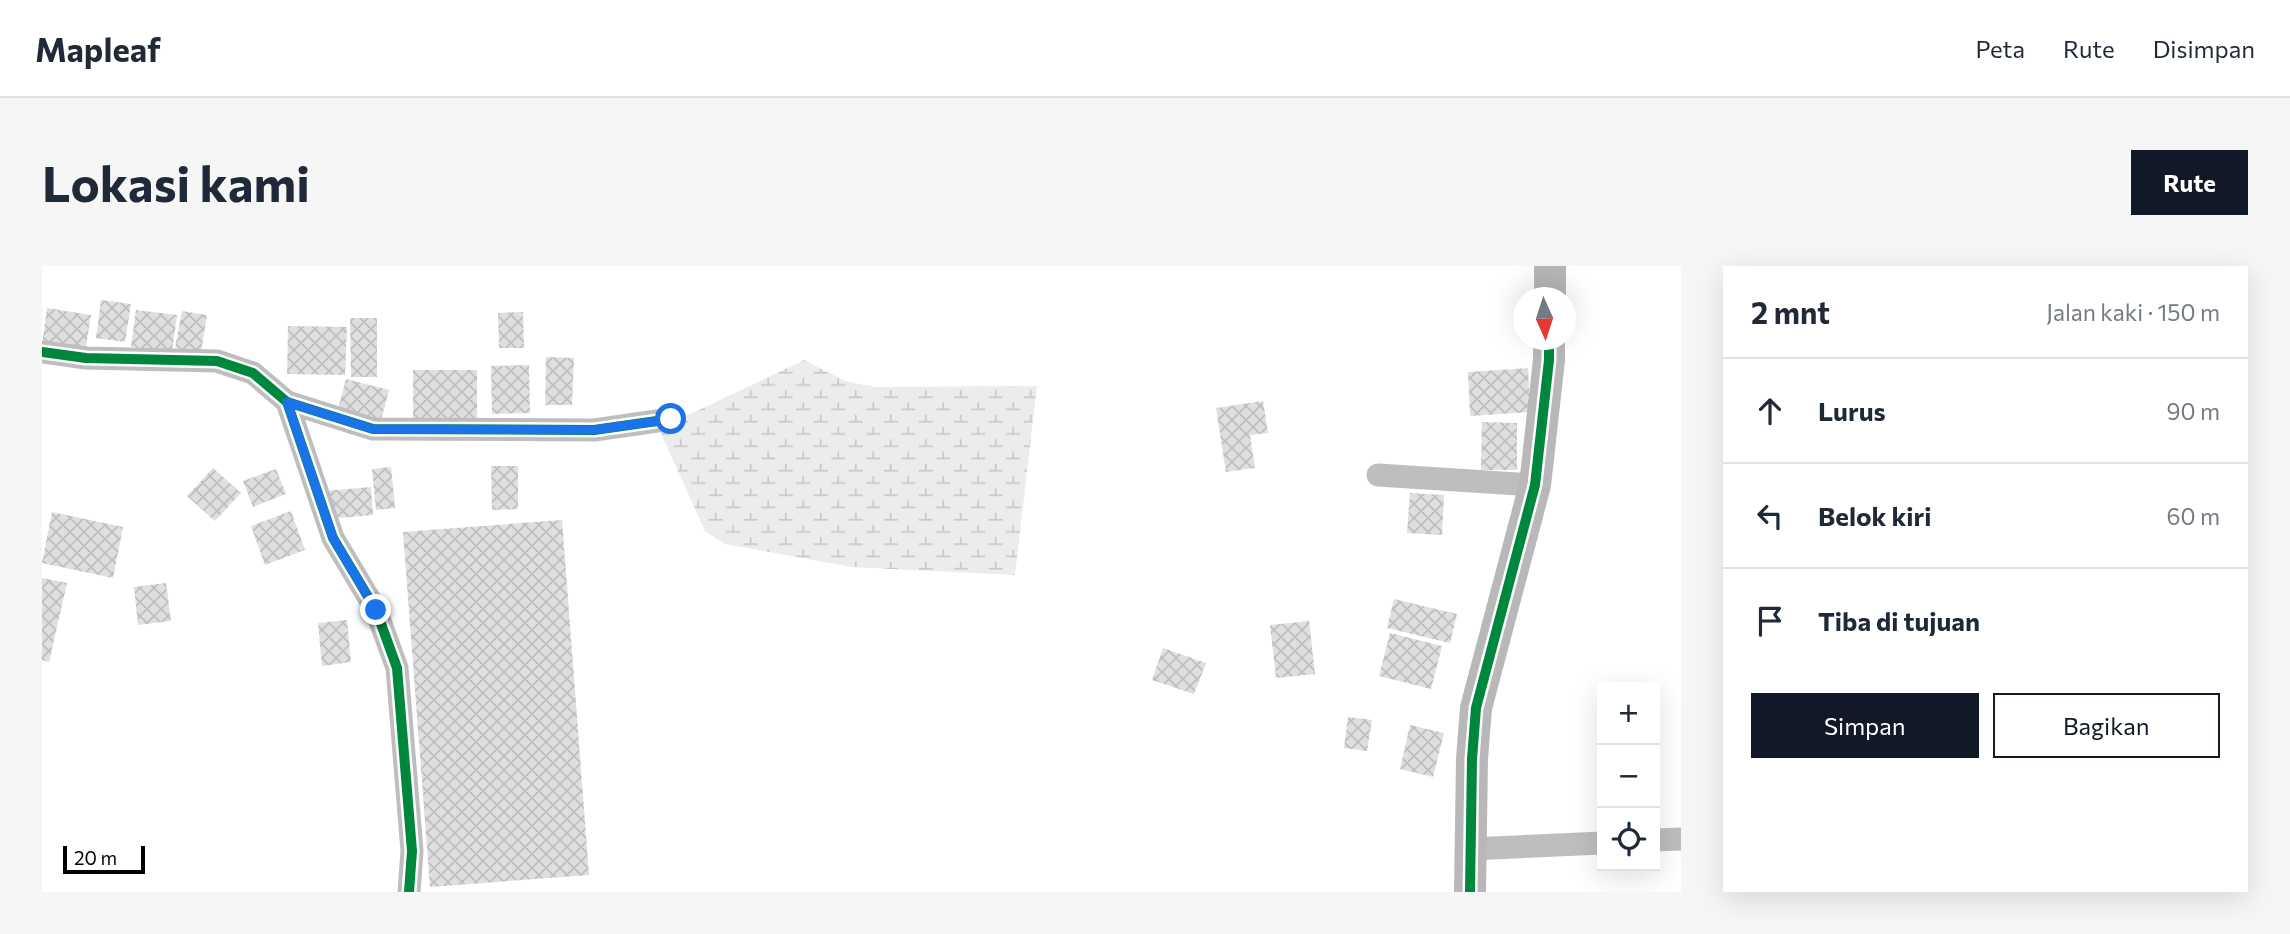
<!DOCTYPE html>
<html lang="id">
<head>
<meta charset="utf-8">
<style>
	:root { --surface:#fff; --page:#f6f6f7; --text:#1f2937; --muted:#747a83; --line:#e0e1e3; --accent:#111827 }
	body { margin:0; font-family:Commissioner,sans-serif; background:var(--page); color:var(--text) }
	.controls { position:absolute; right:21px; bottom:21px; display:grid; overflow:hidden; border-radius:0px; box-shadow:0 7px 28px #0002 }
	.controls button { width:63px; height:63px; display:grid; place-items:center; padding:0; border:0; border-bottom:2px solid var(--line); background:var(--surface); color:var(--text); font:35px sans-serif }
	.compass { position:absolute; left:1471px; top:21px; width:63px; height:63px; border-radius:50%; background:var(--surface); box-shadow:0 7px 28px #0002; rotate:177deg }
	.scale { position:absolute; left:21px; bottom:18px; width:82px; box-sizing:border-box; padding-left:7px; border:4px solid #000; border-top:0; font-size:19px; line-height:24px; white-space:nowrap; color:#000; -webkit-text-stroke:5px #fff; paint-order:stroke }
	.stop { position:absolute; width:21px; height:21px; margin:-16px; border:5px solid #1a73e8; border-radius:50%; background:#fff }
	.stop.end { background:#1a73e8; border-color:#fff; box-shadow:0 2px 7px #0008 }
	.list { margin:0; padding:0; list-style:none }
	h2 { display:flex; justify-content:space-between; align-items:center; height:91px; margin:0; padding:0 28px; font-size:30px }
	h2 small { font-size:23px; font-weight:400; color:var(--muted) }
	.list li { display:grid; grid-template-columns:46px 1fr auto; gap:21px; align-items:center; box-sizing:border-box; height:105px; padding:0 28px; border-top:2px solid var(--line) }
	.list b { display:block; font-size:26px; white-space:nowrap }
	.list em { font-size:23px; font-style:normal; color:var(--muted) }
	.actions { display:flex; gap:14px; padding:21px 28px }
	.actions a { flex:1; padding:16px 0; border:2px solid var(--accent); border-radius:0px; text-align:center; font-size:24px; color:var(--accent) }
	.actions .main { background:var(--accent); color:#fff }
	.icon { flex:none; width:38px; height:38px; fill:none; stroke:currentColor; stroke-width:2; stroke-linecap:round; stroke-linejoin:round }
	.map { position:relative; flex:none; width:1639px; height:626px; overflow:hidden; border-radius:0px }
	header { display:flex; align-items:center; gap:42px; box-sizing:border-box; height:98px; padding:0 35px; background:var(--surface); border-bottom:2px solid var(--line) }
	header strong { font-size:33px }
	nav { display:flex; gap:38px; margin-inline-start:auto; font-size:24px }
	.intro { display:flex; align-items:center; justify-content:space-between; box-sizing:border-box; height:168px; padding:0 42px }
	h1 { margin:0; font-size:49px }
	.button { padding:18px 32px; border-radius:0px; background:var(--accent); color:#fff; font-size:24px; font-weight:700 }
	main { display:flex; gap:42px; padding:0 42px }
	aside { flex:1; background:var(--surface); border-radius:0px; box-shadow:0 7px 28px #0002 }
	.map>svg:first-child { display:block }
	.wetland { fill:url(#wetland-marsh) }
	.building { fill:url(#building-cross-hatch) }
	.lines { fill:none; stroke-linecap:round; stroke-linejoin:round }
	.street { stroke:#bebebe; stroke-width:23 }
	.secondary { stroke:#b8b8b8; stroke-width:32 }
	.cycleway-casing { stroke:#fff; stroke-width:15 }
	.cycleway { stroke:#00873e; stroke-width:10 }
	.route { stroke:#1a73e8; stroke-width:9 }
</style>
</head>
<body>
<header>
<strong>Mapleaf</strong>
<nav><a>Peta</a><a>Rute</a><a>Disimpan</a></nav>
</header>
<div class="intro"><h1>Lokasi kami</h1><a class="button">Rute</a></div>
<main>
<div class="map">
<svg width="1639" height="626" viewBox="0 0 1639 626">
	<defs>
		<pattern id="wetland-marsh" width="20" height="14" patternUnits="userSpaceOnUse" patternTransform="scale(1.75)"><rect width="20" height="14" fill="#ececec"/><path d="M1 5h8M5 5V1M11 12h8M15 12V8" fill="none" stroke="#c9c9c9"/></pattern>
		<pattern id="building-cross-hatch" width="8" height="8" patternUnits="userSpaceOnUse" patternTransform="scale(1.75)"><rect width="8" height="8" fill="#dfdfdf"/><path d="M0 0l8 8M0 8l8-8" fill="none" stroke="#bebebe"/></pattern>
	</defs>
	<rect width="100%" height="100%" fill="#fff"/>
	<!-- wetland -->
	<polygon class="wetland" points="762,94 803,115 832,121 995,120 973,309 810,301 683,278 663,265 617,163"/>
	<!-- building -->
	<g class="building">
		<polygon points="59,34 89,38 83,76 54,72"/>
		<polygon points="5,42 49,49 43,87 0,79"/>
		<polygon points="94,44 135,49 130,86 89,81"/>
		<polygon points="140,45 165,49 159,86 133,82"/>
		<polygon points="481,46 482,82 457,82 456,47"/>
		<polygon points="308,52 335,52 335,111 309,111"/>
		<polygon points="246,60 305,61 303,109 245,108"/>
		<polygon points="504,91 532,92 530,139 503,139"/>
		<polygon points="487,99 488,147 450,148 449,100"/>
		<polygon points="1486,102 1488,146 1428,150 1426,106"/>
		<polygon points="371,104 435,104 435,158 371,157"/>
		<polygon points="304,113 347,124 338,158 295,147"/>
		<polygon points="1221,135 1226,167 1208,169 1213,202 1184,206 1174,142"/>
		<polygon points="1440,156 1475,157 1475,204 1439,204"/>
		<polygon points="449,200 476,200 476,243 450,244"/>
		<polygon points="349,201 353,242 334,244 330,203"/>
		<polygon points="171,202 199,227 173,255 145,230"/>
		<polygon points="234,203 244,228 211,241 201,215"/>
		<polygon points="329,221 331,249 285,253 283,225"/>
		<polygon points="1368,227 1402,229 1400,269 1365,267"/>
		<polygon points="249,245 263,284 223,299 209,260"/>
		<polygon points="10,246 81,261 71,312 0,297"/>
		<polygon points="520,254 547,609 388,621 361,266"/>
		<polygon points="0,312 25,317 7,396 0,394"/>
		<polygon points="124,317 129,355 96,359 92,321"/>
		<polygon points="1352,333 1415,348 1408,377 1345,362"/>
		<polygon points="305,354 309,396 280,400 276,357"/>
		<polygon points="1267,355 1273,408 1234,412 1228,359"/>
		<polygon points="1348,367 1400,380 1389,423 1337,410"/>
		<polygon points="1121,382 1164,397 1152,428 1110,414"/>
		<polygon points="1306,451 1330,454 1325,485 1302,482"/>
		<polygon points="1368,459 1402,467 1391,511 1358,503"/>
	</g>
	<g class="lines">
		<!-- street -->
		<g class="street">
			<polyline points="0,86 44,92 175,95 211,107 245,136 291,272 334,344 355,402 370,585 367,626"/>
			<polyline points="245,136 331,163 552,164 629,153"/>
			<polyline points="1336,209 1493,219"/>
			<polyline points="1613,574 1639,573"/>
			<polyline points="1429,583 1560,577"/>
		</g>
		<!-- secondary -->
		<g class="secondary">
			<polyline points="1508,32 1508,0"/>
			<polyline points="1428,626 1430,493 1434,442 1493,219 1507,94 1507,74"/>
		</g>
		<defs>
			<g id="cycleway">
				<polyline points="0,86 44,92 175,95 211,107 245,136 291,272 334,344 355,402 370,585 367,626"/>
				<polyline points="245,136 331,163 552,164 629,153"/>
				<polyline points="1428,626 1430,493 1434,442 1493,219 1507,94 1507,74"/>
			</g>
		</defs>
		<!-- cycleway casing -->
		<use href="#cycleway" class="cycleway-casing"/>
		<!-- cycleway -->
		<use href="#cycleway" class="cycleway"/>
	</g>
	<g class="lines">
		<!-- route -->
		<polyline class="route" points="334,344 291,272 245,136 331,163 552,164 629,153"/>
	</g>
</svg>
<div class="controls">
<button>+</button>
<button>−</button>
<button><svg class="icon" aria-label="locate" viewBox="0 0 24 24"><circle cx="12" cy="12" r="6"/><path d="M12 2v4M12 18v4M2 12h4M18 12h4"/></svg></button>
</div>
<svg class="compass" viewBox="-18 -18 36 36"><path d="M0-13l5 13h-10z" fill="#e53935"/><path d="M0 13l5-13h-10z" fill="#747a83"/></svg>
<div class="scale">20 m</div>
<div class="stop" style="left:629px;top:153px"></div>
<div class="stop end" style="left:334px;top:344px"></div>
</div>
<aside>
<h2>2 mnt<small>Jalan kaki · 150 m</small></h2>
<ul class="list">
<li><svg class="icon" aria-label="ahead" viewBox="0 0 24 24"><path d="M12 20V5M6 11l6-6 6 6"/></svg><div><b>Lurus</b></div><em>90 m</em></li>
<li><svg class="icon" aria-label="left" viewBox="0 0 24 24"><path d="M17 20v-9H6M10 6l-5 5 5 5"/></svg><div><b>Belok kiri</b></div><em>60 m</em></li>
<li><svg class="icon" aria-label="arrive" viewBox="0 0 24 24"><path d="M6 21V4h12l-3 4 3 4H6"/></svg><div><b>Tiba di tujuan</b></div></li>
</ul>
<div class="actions"><a class="main">Simpan</a><a>Bagikan</a></div>
</aside>
</main>
</body>
</html>
